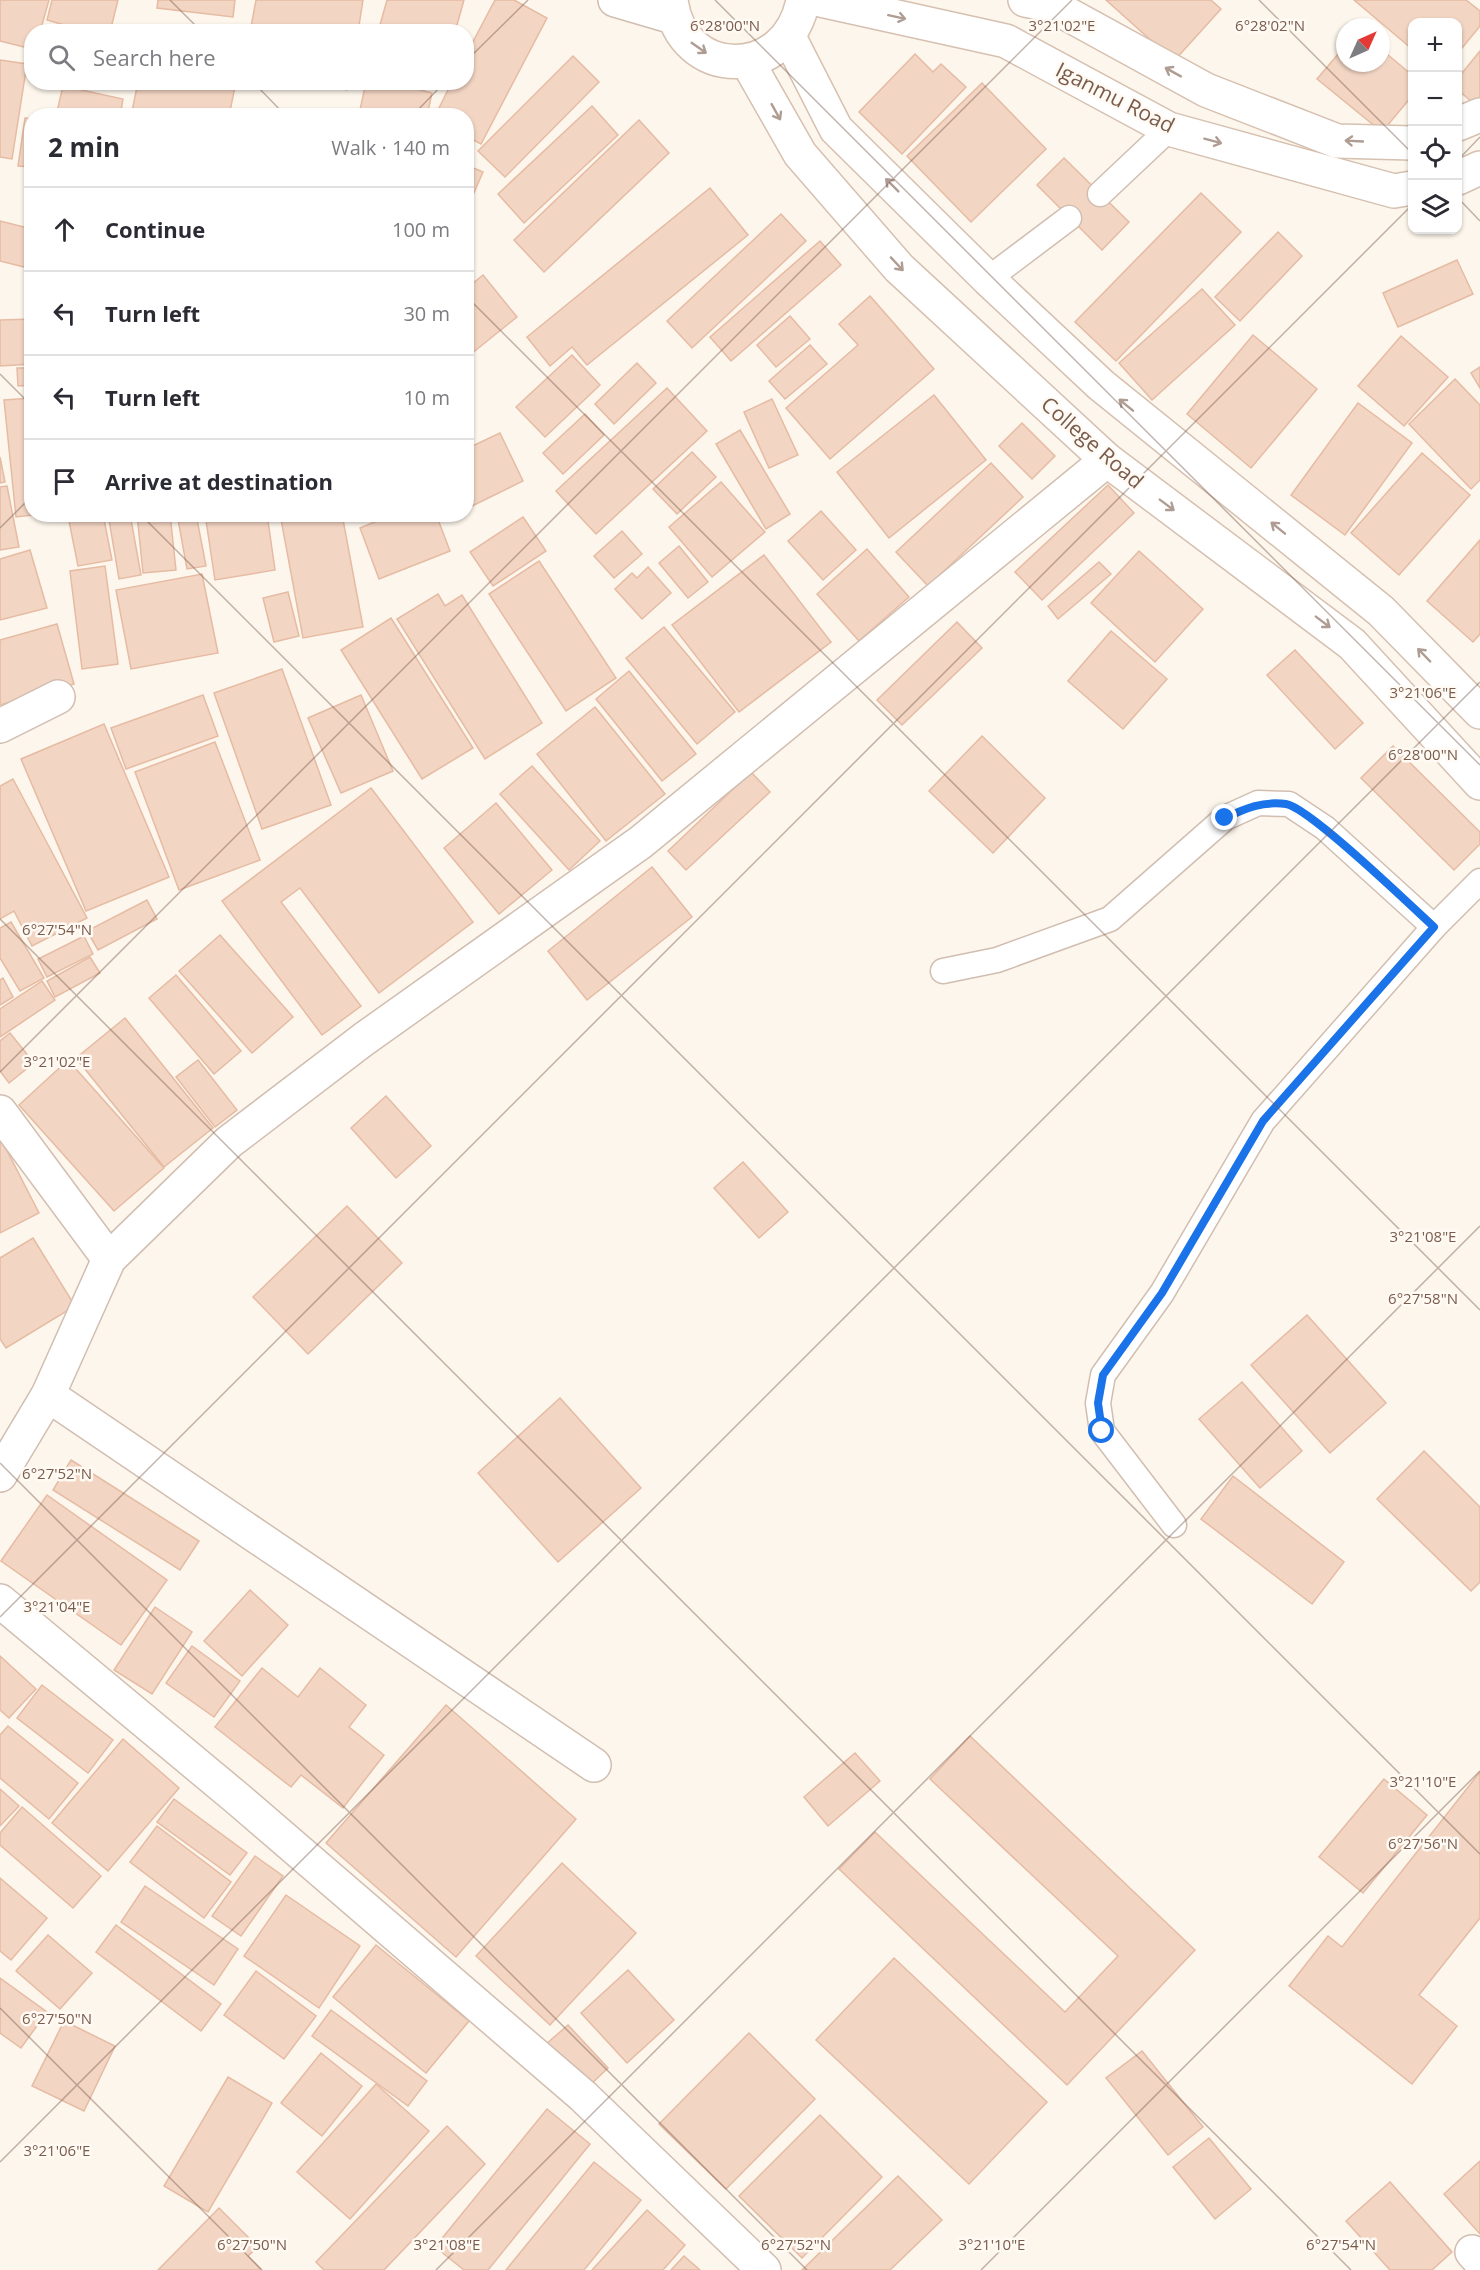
<!DOCTYPE html>
<html lang="en">
<head>
<meta charset="utf-8">
<style>
	:root { --surface:#fff; --page:#f7f7f7; --text:#2b2b33; --muted:#7c7c81; --line:#e1e1e2 }
	body { margin:0; font-family:"Open Sans",sans-serif; background:var(--page); color:var(--text) }
	.controls { position:absolute; right:18px; top:18px; display:grid; overflow:hidden; border-radius:12px; box-shadow:0 2px 4px #0004 }
	.controls button { width:54px; height:54px; display:grid; place-items:center; padding:0; border:0; border-bottom:2px solid var(--line); background:var(--surface); color:var(--text); font:30px sans-serif }
	.compass { position:absolute; left:1336px; top:18px; width:54px; height:54px; border-radius:50%; background:var(--surface); box-shadow:0 2px 4px #0004; rotate:45deg }
	.stop { position:absolute; width:18px; height:18px; margin:-14px; border:4px solid #1a73e8; border-radius:50%; background:#fff }
	.stop.end { background:#1a73e8; border-color:#fff; box-shadow:0 2px 6px #0008 }
	.list { margin:0; padding:0; list-style:none }
	h2 { display:flex; justify-content:space-between; align-items:center; height:78px; margin:0; padding:0 24px; font-size:26px }
	h2 small { font-size:20px; font-weight:400; color:var(--muted) }
	.list li { display:grid; grid-template-columns:39px 1fr auto; gap:18px; align-items:center; box-sizing:border-box; height:84px; padding:0 24px; border-top:2px solid var(--line) }
	.list b { display:block; font-size:22px; white-space:nowrap }
	.list em { font-size:20px; font-style:normal; color:var(--muted) }
	.icon { flex:none; width:33px; height:33px; fill:none; stroke:currentColor; stroke-width:2; stroke-linecap:round; stroke-linejoin:round }
	.map { position:relative; flex:none; width:1480px; height:2270px; overflow:hidden }
	.search { position:absolute; background:var(--surface); box-shadow:0 2px 4px #0004; left:24px; top:24px; width:450px; height:66px; display:flex; align-items:center; gap:15px; box-sizing:border-box; padding:0 21px; border-radius:24px; color:var(--muted); font-size:22px }
	.panel { position:absolute; background:var(--surface); box-shadow:0 2px 4px #0004; left:24px; top:108px; width:450px; height:414px; border-radius:24px }
	.map>svg:first-child { display:block }
	.building { fill:#f3d5c3; stroke:#e6bba3; stroke-width:1.5 }
	.lines { fill:none; stroke-linecap:round; stroke-linejoin:round }
	.service-casing { stroke:#d1beb0; stroke-width:27 }
	.minor-casing { stroke:#d1beb0; stroke-width:36 }
	.secondary-casing { stroke:#d6c0b0; stroke-width:36 }
	.service { stroke:#fff; stroke-width:24 }
	.minor { stroke:#fff; stroke-width:33 }
	.secondary { stroke:#fff; stroke-width:33 }
	.oneway { stroke:#af9d94 }
	.route { stroke:#1a73e8; stroke-width:8 }
	.ticks { fill:none; stroke:#7a5c4d; stroke-width:1.5; stroke-opacity:0.45 }
	.labels { text-anchor:middle; stroke-width:5; stroke-linejoin:round; paint-order:stroke }
	.street-label { font-size:21px; fill:#7a5c4d; stroke:#fffaf3 }
	.ticks-label { font-size:15px; text-anchor:middle; fill:#7a5c4d; stroke:#fffaf3; stroke-width:5; stroke-linejoin:round; paint-order:stroke }
</style>
</head>
<body>
<div class="map">
<svg width="1480" height="2270" viewBox="0 0 1480 2270">
	<rect width="100%" height="100%" fill="#fdf6ec"/>
	<!-- building -->
	<g class="building">
		<polygon points="0,0 49,0 40,32 32,32 32,49 0,41"/>
		<polygon points="52,0 118,0 110,32 88,32 47,20"/>
		<polygon points="158,0 235,0 233,17 157,8"/>
		<polygon points="256,0 363,0 358,32 250,32"/>
		<polygon points="387,0 464,0 455,32 378,32"/>
		<polygon points="495,0 514,0 547,18 481,144 466,136 466,116 435,116 452,82 466,82 466,55"/>
		<polygon points="1106,0 1211,0 1221,9 1174,61"/>
		<polygon points="1354,0 1466,0 1480,11 1480,26 1458,53 1458,22 1412,22 1412,49"/>
		<polygon points="1345,46 1345,63 1381,63 1381,49 1412,75 1412,96 1382,132 1317,79"/>
		<polygon points="1480,51 1480,109 1458,90 1458,78"/>
		<polygon points="915,54 933,72 941,64 966,87 902,154 859,112"/>
		<polygon points="573,56 599,82 505,177 478,151"/>
		<polygon points="0,60 27,64 12,159 0,157"/>
		<polygon points="138,82 236,82 229,116 131,116"/>
		<polygon points="305,82 349,82 347,90"/>
		<polygon points="366,82 389,82 432,93 427,116 384,116 360,110"/>
		<polygon points="982,83 1046,149 971,222 907,156"/>
		<polygon points="63,86 123,99 120,116 56,116"/>
		<polygon points="592,106 618,135 524,223 498,194"/>
		<polygon points="25,118 32,119 32,167 18,166"/>
		<polygon points="639,120 669,153 544,272 514,240"/>
		<polygon points="1064,158 1129,222 1102,250 1037,185"/>
		<polygon points="466,165 483,172 466,211"/>
		<polygon points="710,188 748,235 587,365 572,347 550,366 527,337"/>
		<polygon points="1201,193 1241,232 1116,361 1075,322"/>
		<polygon points="781,214 806,241 692,348 667,321"/>
		<polygon points="0,221 32,229 32,269 0,261"/>
		<polygon points="1278,232 1302,256 1240,321 1215,297"/>
		<polygon points="820,241 841,265 731,361 710,337"/>
		<polygon points="1457,260 1473,294 1398,327 1383,293"/>
		<polygon points="483,275 517,317 466,358 466,289"/>
		<polygon points="1202,289 1235,325 1152,400 1119,363"/>
		<polygon points="870,296 934,369 830,459 786,408 858,345 839,324"/>
		<polygon points="790,316 810,339 776,367 757,345"/>
		<polygon points="32,319 32,364 0,366 0,320"/>
		<polygon points="1253,335 1317,389 1251,468 1187,414"/>
		<polygon points="1401,336 1448,377 1404,426 1358,386"/>
		<polygon points="810,345 827,364 785,399 769,381"/>
		<polygon points="572,355 600,385 545,437 516,407"/>
		<polygon points="637,363 656,383 614,424 595,404"/>
		<polygon points="1480,367 1480,388 1471,373"/>
		<polygon points="17,368 32,368 32,385 18,386"/>
		<polygon points="1455,379 1480,405 1480,480 1471,489 1409,424"/>
		<polygon points="667,388 707,431 596,534 556,491"/>
		<polygon points="934,395 986,460 889,538 837,472"/>
		<polygon points="32,398 32,514 41,514 16,517 4,400"/>
		<polygon points="772,399 798,455 769,468 744,412"/>
		<polygon points="1358,403 1412,443 1345,535 1291,495"/>
		<polygon points="585,414 604,435 563,474 543,453"/>
		<polygon points="1022,423 1055,456 1032,479 999,446"/>
		<polygon points="740,430 790,514 766,529 716,444"/>
		<polygon points="500,433 523,481 466,509 466,449"/>
		<polygon points="692,452 716,477 677,514 653,489"/>
		<polygon points="1422,453 1470,495 1399,575 1351,533"/>
		<polygon points="0,457 5,482 0,483"/>
		<polygon points="991,463 1023,497 928,586 896,552"/>
		<polygon points="721,482 765,532 712,577 669,527"/>
		<polygon points="1108,485 1134,513 1042,600 1015,572"/>
		<polygon points="7,486 19,547 0,550 0,487"/>
		<polygon points="821,511 856,550 823,580 788,541"/>
		<polygon points="78,514 103,514 112,560 78,566 68,516"/>
		<polygon points="108,514 130,514 141,575 119,579"/>
		<polygon points="137,514 170,514 176,570 143,573"/>
		<polygon points="177,514 196,514 206,566 187,569"/>
		<polygon points="205,514 267,514 275,570 215,580"/>
		<polygon points="280,514 342,514 363,627 303,638"/>
		<polygon points="394,514 436,514 450,551 379,579 360,528"/>
		<polygon points="523,517 546,551 493,586 470,552"/>
		<polygon points="622,531 642,554 614,578 594,556"/>
		<polygon points="1480,540 1480,634 1473,642 1427,601"/>
		<polygon points="679,546 708,582 688,598 659,563"/>
		<polygon points="867,549 909,597 859,641 817,594"/>
		<polygon points="30,550 47,608 0,620 0,559"/>
		<polygon points="1139,551 1203,609 1155,662 1091,603"/>
		<polygon points="764,555 831,642 739,712 672,625"/>
		<polygon points="539,561 616,678 566,711 489,594"/>
		<polygon points="1099,562 1111,574 1058,619 1048,606"/>
		<polygon points="105,566 118,664 82,669 70,571"/>
		<polygon points="648,567 671,593 642,619 615,589 632,573 637,578"/>
		<polygon points="202,574 218,653 131,669 116,590"/>
		<polygon points="288,592 299,636 274,642 263,598"/>
		<polygon points="438,594 445,606 462,595 542,723 485,759 397,619"/>
		<polygon points="391,618 473,748 422,779 341,650"/>
		<polygon points="957,622 982,648 902,725 877,700"/>
		<polygon points="57,624 74,684 0,705 0,640"/>
		<polygon points="664,627 735,712 697,744 626,658"/>
		<polygon points="1111,631 1167,679 1123,729 1068,681"/>
		<polygon points="1295,650 1363,723 1335,749 1267,675"/>
		<polygon points="282,669 331,805 262,829 214,693"/>
		<polygon points="629,671 696,754 662,781 596,699"/>
		<polygon points="203,695 218,736 126,769 111,728"/>
		<polygon points="361,695 393,771 341,793 308,718"/>
		<polygon points="595,707 665,794 606,841 537,754"/>
		<polygon points="104,724 169,877 86,911 21,759"/>
		<polygon points="982,736 1045,798 993,853 929,791"/>
		<polygon points="215,742 260,860 179,890 135,772"/>
		<polygon points="1393,746 1480,832 1480,844 1454,870 1361,778"/>
		<polygon points="532,766 600,841 569,870 500,794"/>
		<polygon points="751,772 770,792 686,870 668,851"/>
		<polygon points="13,779 87,918 32,946 14,911 0,919 0,786"/>
		<polygon points="371,788 473,922 379,993 300,888 281,902 361,1006 322,1035 222,901"/>
		<polygon points="496,803 552,870 499,914 444,848"/>
		<polygon points="652,867 692,917 587,1000 548,951"/>
		<polygon points="147,900 157,919 98,950 87,931"/>
		<polygon points="11,922 44,978 20,991 0,958 0,928"/>
		<polygon points="220,935 293,1017 252,1053 179,971"/>
		<polygon points="84,936 93,954 47,977 38,959"/>
		<polygon points="90,957 100,973 55,997 47,981"/>
		<polygon points="176,975 241,1051 214,1074 149,998"/>
		<polygon points="3,978 13,997 0,1005 0,980"/>
		<polygon points="42,981 55,1000 0,1037 0,1009"/>
		<polygon points="125,1018 213,1128 164,1167 76,1058"/>
		<polygon points="10,1033 34,1063 9,1083 0,1071 0,1041"/>
		<polygon points="68,1060 164,1168 114,1211 19,1105"/>
		<polygon points="198,1060 237,1110 215,1127 176,1077"/>
		<polygon points="386,1096 431,1146 396,1178 351,1128"/>
		<polygon points="0,1137 39,1213 0,1233"/>
		<polygon points="743,1162 788,1212 759,1238 714,1188"/>
		<polygon points="347,1206 402,1263 308,1354 253,1297"/>
		<polygon points="33,1238 75,1306 6,1348 0,1339 0,1258"/>
		<polygon points="1307,1315 1386,1403 1330,1453 1251,1365"/>
		<polygon points="1242,1382 1302,1451 1260,1488 1199,1419"/>
		<polygon points="560,1398 641,1488 558,1562 478,1473"/>
		<polygon points="1424,1451 1480,1507 1480,1582 1471,1591 1377,1499"/>
		<polygon points="71,1460 199,1541 180,1570 53,1490"/>
		<polygon points="1233,1476 1344,1562 1312,1604 1201,1519"/>
		<polygon points="47,1495 167,1580 121,1645 1,1561"/>
		<polygon points="250,1590 288,1625 242,1676 204,1641"/>
		<polygon points="155,1607 192,1632 152,1694 114,1670"/>
		<polygon points="192,1646 240,1681 214,1717 166,1683"/>
		<polygon points="0,1656 36,1689 9,1718 0,1710"/>
		<polygon points="262,1668 298,1697 320,1668 366,1705 349,1727 384,1755 343,1808 301,1775 291,1787 215,1727"/>
		<polygon points="42,1685 113,1740 88,1773 17,1718"/>
		<polygon points="446,1705 576,1819 456,1957 326,1843"/>
		<polygon points="8,1726 78,1783 49,1819 0,1778 0,1735"/>
		<polygon points="970,1736 1195,1950 1067,2085 839,1869 875,1832 1065,2012 1118,1956 930,1779"/>
		<polygon points="123,1739 179,1788 108,1871 52,1823"/>
		<polygon points="855,1753 880,1781 828,1826 804,1797"/>
		<polygon points="1480,1772 1480,1918 1419,1995 1457,2026 1412,2084 1289,1986 1328,1936 1342,1947"/>
		<polygon points="1384,1779 1427,1815 1363,1893 1319,1857"/>
		<polygon points="0,1789 19,1806 0,1826"/>
		<polygon points="174,1799 247,1853 230,1875 157,1822"/>
		<polygon points="22,1807 101,1876 73,1908 0,1845 0,1833"/>
		<polygon points="157,1826 231,1882 204,1918 130,1862"/>
		<polygon points="255,1856 283,1876 241,1936 212,1916"/>
		<polygon points="562,1863 636,1933 550,2025 476,1956"/>
		<polygon points="0,1878 47,1918 11,1960 0,1951"/>
		<polygon points="145,1886 238,1949 214,1985 121,1922"/>
		<polygon points="286,1895 360,1946 319,2008 244,1956"/>
		<polygon points="116,1925 221,2004 201,2031 96,1952"/>
		<polygon points="48,1935 92,1973 60,2009 16,1971"/>
		<polygon points="376,1945 469,2021 426,2073 333,1997"/>
		<polygon points="894,1958 1047,2102 969,2184 816,2040"/>
		<polygon points="628,1970 674,2020 627,2063 581,2013"/>
		<polygon points="256,1971 316,2016 284,2059 224,2015"/>
		<polygon points="0,1978 47,2012 21,2048 0,2033"/>
		<polygon points="331,2010 427,2081 408,2106 312,2036"/>
		<polygon points="64,2021 115,2046 84,2111 32,2086"/>
		<polygon points="568,2025 608,2068 586,2089 545,2045"/>
		<polygon points="749,2033 815,2099 726,2189 659,2124"/>
		<polygon points="1142,2051 1203,2127 1168,2155 1106,2078"/>
		<polygon points="321,2053 362,2086 322,2136 281,2103"/>
		<polygon points="228,2077 272,2103 208,2212 164,2186"/>
		<polygon points="376,2084 429,2131 350,2219 297,2172"/>
		<polygon points="547,2109 590,2144 488,2270 464,2270 435,2247"/>
		<polygon points="820,2115 882,2177 802,2258 739,2196"/>
		<polygon points="447,2126 485,2164 384,2270 324,2270 316,2262"/>
		<polygon points="1209,2138 1251,2189 1215,2219 1173,2167"/>
		<polygon points="1480,2161 1480,2234 1444,2194"/>
		<polygon points="594,2162 641,2200 584,2270 506,2270"/>
		<polygon points="898,2176 942,2220 890,2270 802,2270"/>
		<polygon points="1390,2182 1452,2252 1432,2270 1390,2270 1346,2221"/>
		<polygon points="219,2208 258,2247 248,2256 261,2270 158,2270"/>
		<polygon points="647,2210 685,2245 663,2270 592,2270"/>
		<polygon points="684,2256 700,2270 671,2270"/>
	</g>
	<g class="lines">
		<defs>
			<g id="service">
				<polyline points="1100,194 1169,129"/>
				<polyline points="988,279 1069,218"/>
				<polyline points="943,971 997,960 1110,919 1225,818 1258,803 1289,804 1325,828 1434,927"/>
				<polyline points="1174,1525 1102,1431 1098,1403 1103,1375 1162,1293 1263,1121 1434,927 1480,881"/>
			</g>
			<g id="minor">
				<polyline points="615,0 673,17"/>
				<polyline points="0,726 58,697"/>
				<polyline points="0,1112 109,1259"/>
				<polyline points="48,1395 594,1765"/>
				<polyline points="0,1475 48,1395 109,1259 229,1142 364,1039 641,842 1107,460"/>
				<polyline points="0,1601 238,1799 583,2096 764,2270"/>
				<polyline points="1472,2252 1480,2261"/>
			</g>
			<g id="secondary">
				<path d="M671 0C681 82 788 82 803 0"/>
				<polyline points="820,0 1006,41 1169,129 1394,191 1412,188"/>
				<polyline points="1025,0 1051,5 1206,90 1337,141 1412,143"/>
				<polyline points="789,37 836,129 988,279 1101,385 1381,611 1480,712"/>
				<polyline points="747,61 800,154 899,268 1107,460 1352,644 1480,783"/>
				<polyline points="1458,124 1480,115"/>
				<polyline points="1458,178 1480,168"/>
			</g>
		</defs>
		<!-- service casing -->
		<use href="#service" class="service-casing"/>
		<!-- minor casing -->
		<use href="#minor" class="minor-casing"/>
		<!-- secondary casing -->
		<use href="#secondary" class="secondary-casing"/>
		<!-- service -->
		<use href="#service" class="service"/>
		<!-- minor -->
		<use href="#minor" class="minor"/>
		<!-- secondary -->
		<use href="#secondary" class="secondary"/>
	</g>
	<!-- one-way arrows -->
	<defs><path id="oneway-shaft" d="M-6 0H5M1.5-3L5.5 0L1.5 3" fill="none" stroke-width="1.6" stroke-linecap="round" stroke-linejoin="round" transform="scale(1.5)"/></defs>
	<g class="oneway">
		<use href="#oneway-shaft" transform="translate(897 17) rotate(12)"/>
		<use href="#oneway-shaft" transform="translate(699 48) rotate(35)"/>
		<use href="#oneway-shaft" transform="translate(1173 72) rotate(-151)"/>
		<use href="#oneway-shaft" transform="translate(776 112) rotate(61)"/>
		<use href="#oneway-shaft" transform="translate(1213 141) rotate(15)"/>
		<use href="#oneway-shaft" transform="translate(1354 141) rotate(-177)"/>
		<use href="#oneway-shaft" transform="translate(892 185) rotate(-135)"/>
		<use href="#oneway-shaft" transform="translate(897 264) rotate(47)"/>
		<use href="#oneway-shaft" transform="translate(1126 405) rotate(-141)"/>
		<use href="#oneway-shaft" transform="translate(1167 505) rotate(37)"/>
		<use href="#oneway-shaft" transform="translate(1278 528) rotate(-141)"/>
		<use href="#oneway-shaft" transform="translate(1323 622) rotate(37)"/>
		<use href="#oneway-shaft" transform="translate(1424 655) rotate(-134)"/>
	</g>
	<g class="lines">
		<!-- route -->
		<path class="route" d="M1102 1431 1098 1403 1103 1375 1162 1293 1263 1121 1434 927C1410 905 1310 808 1286 804 1263 801 1246 808 1225 818"/>
	</g>
	<!-- ticks -->
	<path class="ticks" d="M170 0 202 32M715 0 1480 765M1259 0 1412 153M466 61 528 0M253 82 286 116M412 116 445 82M1458 160 1480 137M1458 198 1480 221M466 296 1480 1310M0 374 32 406M140 514 1480 1854M0 528 32 496M0 919 1351 2270M0 1072 1072 0M0 1463 807 2270M0 1617 1412 205M0 2008 262 2270M0 2162 1480 682M436 2270 1480 1226M981 2270 1480 1771"/>
	<g class="labels">
		<!-- street labels -->
		<g class="street-label">
			<text transform="translate(1115 98) rotate(27)" y="7">Iganmu Road</text>
			<text transform="translate(1092 443) rotate(41)" y="7">College Road</text>
		</g>
	</g>
	<g class="ticks-label">
		<text x="725" y="31">6°28'00"N</text>
		<text x="1062" y="31">3°21'02"E</text>
		<text x="1270" y="31">6°28'02"N</text>
		<text x="1423" y="698">3°21'06"E</text>
		<text x="1423" y="760">6°28'00"N</text>
		<text x="57" y="935">6°27'54"N</text>
		<text x="57" y="1067">3°21'02"E</text>
		<text x="1423" y="1242">3°21'08"E</text>
		<text x="1423" y="1304">6°27'58"N</text>
		<text x="57" y="1479">6°27'52"N</text>
		<text x="57" y="1612">3°21'04"E</text>
		<text x="1423" y="1787">3°21'10"E</text>
		<text x="1423" y="1849">6°27'56"N</text>
		<text x="57" y="2024">6°27'50"N</text>
		<text x="57" y="2156">3°21'06"E</text>
		<text x="252" y="2250">6°27'50"N</text>
		<text x="447" y="2250">3°21'08"E</text>
		<text x="796" y="2250">6°27'52"N</text>
		<text x="992" y="2250">3°21'10"E</text>
		<text x="1341" y="2250">6°27'54"N</text>
	</g>
</svg>
<div class="controls">
<button>+</button>
<button>−</button>
<button><svg class="icon" aria-label="locate" viewBox="0 0 24 24"><circle cx="12" cy="12" r="6"/><path d="M12 2v4M12 18v4M2 12h4M18 12h4"/></svg></button>
<button><svg class="icon" aria-label="layers" viewBox="0 0 24 24"><path d="M12 4l9 5-9 5-9-5zM3 14l9 5 9-5"/></svg></button>
</div>
<svg class="compass" viewBox="-18 -18 36 36"><path d="M0-13l5 13h-10z" fill="#e53935"/><path d="M0 13l5-13h-10z" fill="#7c7c81"/></svg>
<div class="stop" style="left:1102px;top:1431px"></div>
<div class="stop end" style="left:1225px;top:818px"></div>
<div class="search"><svg class="icon" aria-label="search" viewBox="0 0 24 24"><circle cx="10" cy="10" r="6"/><path d="M15 15l6 6"/></svg>Search here</div>
<section class="panel">
<h2>2 min<small>Walk · 140 m</small></h2>
<ul class="list">
<li><svg class="icon" aria-label="ahead" viewBox="0 0 24 24"><path d="M12 20V5M6 11l6-6 6 6"/></svg><div><b>Continue</b></div><em>100 m</em></li>
<li><svg class="icon" aria-label="left" viewBox="0 0 24 24"><path d="M17 20v-9H6M10 6l-5 5 5 5"/></svg><div><b>Turn left</b></div><em>30 m</em></li>
<li><svg class="icon" aria-label="left" viewBox="0 0 24 24"><path d="M17 20v-9H6M10 6l-5 5 5 5"/></svg><div><b>Turn left</b></div><em>10 m</em></li>
<li><svg class="icon" aria-label="arrive" viewBox="0 0 24 24"><path d="M6 21V4h12l-3 4 3 4H6"/></svg><div><b>Arrive at destination</b></div></li>
</ul>
</section>
</div>
</body>
</html>
